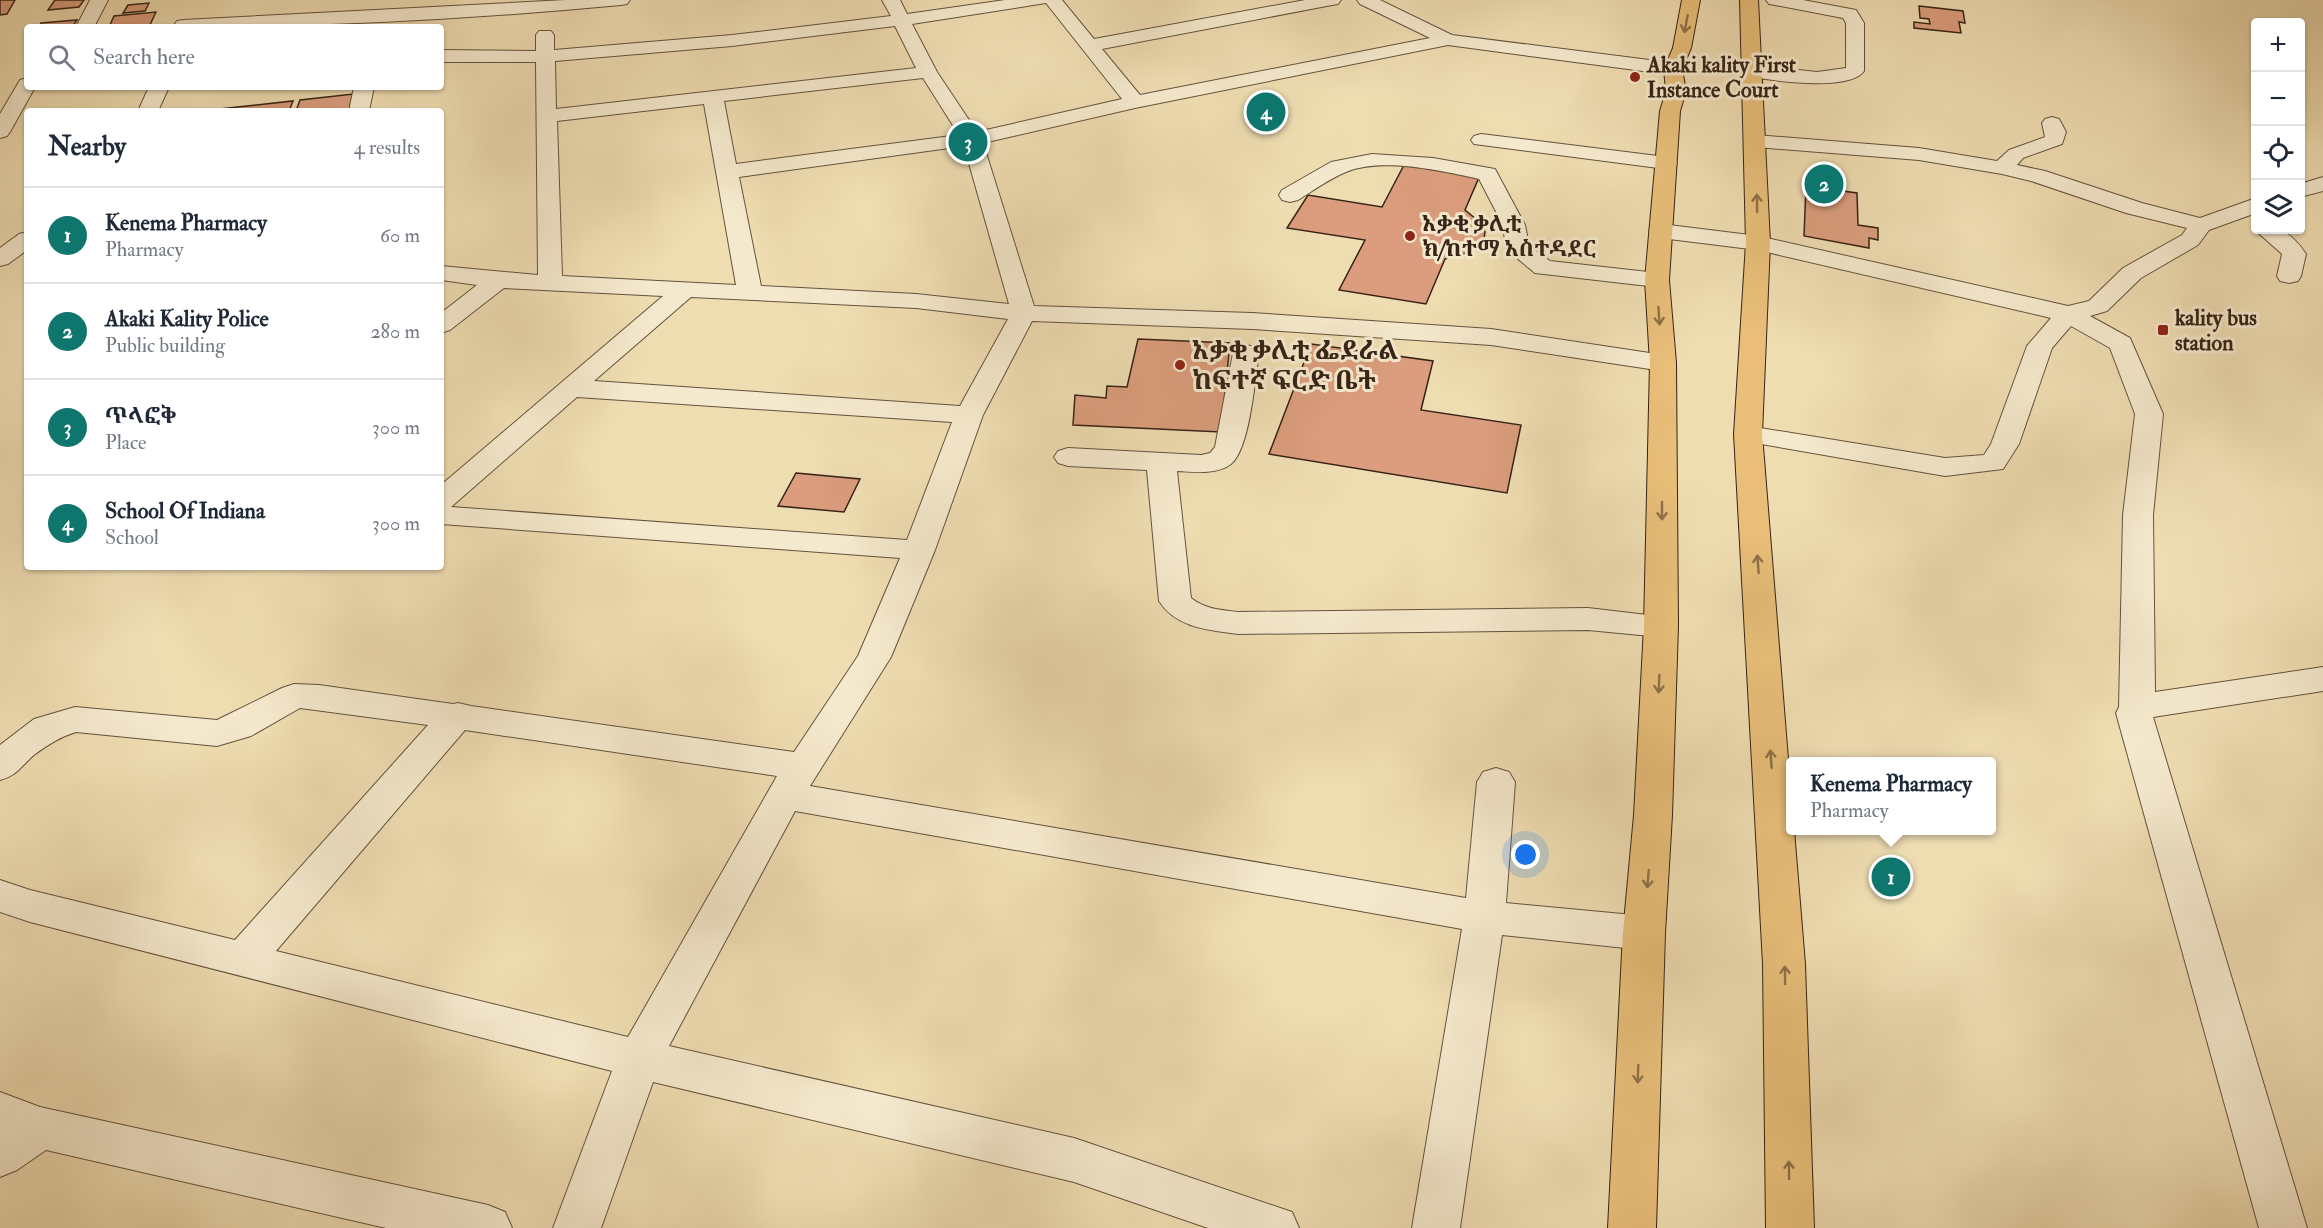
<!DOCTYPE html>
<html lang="en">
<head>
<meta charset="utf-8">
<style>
	:root { --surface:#fff; --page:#f2f2f3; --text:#1f2937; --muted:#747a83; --line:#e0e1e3; --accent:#0f766e }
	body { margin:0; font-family:"IM FELL Double Pica","Noto Serif Ethiopic",serif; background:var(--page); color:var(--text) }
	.controls { position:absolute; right:18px; top:18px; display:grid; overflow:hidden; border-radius:6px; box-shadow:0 2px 4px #0004 }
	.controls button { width:54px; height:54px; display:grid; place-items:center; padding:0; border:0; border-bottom:2px solid var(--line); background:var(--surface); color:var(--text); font:30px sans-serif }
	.you { position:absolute; left:1526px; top:855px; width:21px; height:21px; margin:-15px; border:4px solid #fff; border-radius:50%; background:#1a73e8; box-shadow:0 0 0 9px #1a73e833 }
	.badge { display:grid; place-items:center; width:39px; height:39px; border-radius:50%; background:var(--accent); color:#fff; font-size:20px; font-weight:700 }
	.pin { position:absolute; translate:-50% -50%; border:3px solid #fff; box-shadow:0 2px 6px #0006 }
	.popup { position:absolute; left:1786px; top:757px; width:210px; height:78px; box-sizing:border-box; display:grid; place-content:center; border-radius:6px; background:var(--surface); filter:drop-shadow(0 2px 4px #0005); font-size:20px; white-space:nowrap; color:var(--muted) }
	.popup b { font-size:22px; color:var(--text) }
	.popup::after { content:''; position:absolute; left:50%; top:100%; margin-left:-12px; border:12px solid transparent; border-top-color:var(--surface) }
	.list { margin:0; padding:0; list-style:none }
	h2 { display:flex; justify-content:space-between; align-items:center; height:78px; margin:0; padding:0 24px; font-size:26px }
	h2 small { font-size:20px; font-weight:400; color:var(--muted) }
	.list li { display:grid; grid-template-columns:39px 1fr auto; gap:18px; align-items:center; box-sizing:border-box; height:96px; padding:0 24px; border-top:2px solid var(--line) }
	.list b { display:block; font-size:22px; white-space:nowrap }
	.list p { margin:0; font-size:20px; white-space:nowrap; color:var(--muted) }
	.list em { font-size:20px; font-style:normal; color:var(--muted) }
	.icon { flex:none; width:33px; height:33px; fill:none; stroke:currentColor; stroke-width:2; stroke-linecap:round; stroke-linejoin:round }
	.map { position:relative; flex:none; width:2323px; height:1228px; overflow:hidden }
	.search { position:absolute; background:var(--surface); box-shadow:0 2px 4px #0004; left:24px; top:24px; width:420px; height:66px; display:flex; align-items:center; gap:15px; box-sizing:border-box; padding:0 21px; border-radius:6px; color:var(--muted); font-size:22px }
	.panel { position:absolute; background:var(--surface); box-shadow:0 2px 4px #0004; left:24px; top:108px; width:420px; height:462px; border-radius:6px }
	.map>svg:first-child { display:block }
	.building { fill:#db9d7d; stroke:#362316; stroke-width:1.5 }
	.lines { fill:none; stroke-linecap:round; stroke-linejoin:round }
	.minor-casing { stroke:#64523d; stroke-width:2 }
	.major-casing { stroke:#362316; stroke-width:2 }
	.minor { fill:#f5e9cd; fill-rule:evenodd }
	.major { fill:#e8be79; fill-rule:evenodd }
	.oneway { stroke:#8f7048 }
	.poi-dot { fill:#8f2418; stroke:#f5e9cd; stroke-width:2 }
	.labels { text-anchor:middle; stroke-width:6; stroke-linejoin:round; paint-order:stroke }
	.far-poi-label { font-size:22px; font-weight:bold; fill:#362316; stroke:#f5e9cd; text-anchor:start }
	.poi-label { font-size:26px; font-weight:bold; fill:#362316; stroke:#f5e9cd; text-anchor:start }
</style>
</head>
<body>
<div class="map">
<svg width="2323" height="1228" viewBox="0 0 2323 1228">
	<rect width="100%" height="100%" fill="#efddb2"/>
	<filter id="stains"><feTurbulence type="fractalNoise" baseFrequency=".00333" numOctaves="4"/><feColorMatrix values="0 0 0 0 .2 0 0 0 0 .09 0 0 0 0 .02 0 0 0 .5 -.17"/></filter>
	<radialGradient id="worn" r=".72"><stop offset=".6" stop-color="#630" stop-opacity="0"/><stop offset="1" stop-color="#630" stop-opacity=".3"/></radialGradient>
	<!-- building -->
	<g class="building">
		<polygon points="0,0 15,0 7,14 0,15"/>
		<polygon points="55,0 84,0 79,7 48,10"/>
		<polygon points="149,3 145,11 123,13 128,5"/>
		<polygon points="1919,6 1963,11 1965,23 1959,22 1961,33 1914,28 1914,22 1930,24 1929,19 1920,18"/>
		<polygon points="156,12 149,27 109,27 114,16"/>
		<polygon points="77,20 72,27 39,27 41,23"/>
		<polygon points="353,94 349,111 296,111 300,100"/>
		<polygon points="293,101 289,111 211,111 211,110"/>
		<polygon points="1404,165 1480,175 1465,210 1482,224 1485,232 1484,239 1469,252 1445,259 1426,304 1339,290 1365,240 1287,228 1308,195 1382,207"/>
		<polygon points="1806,186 1857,193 1858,225 1878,228 1878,240 1869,238 1869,248 1804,236"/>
		<polygon points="1138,339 1230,343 1221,432 1073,425 1075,395 1106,398 1107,386 1127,387"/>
		<polygon points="1311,344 1433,361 1421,410 1521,425 1507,493 1269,454"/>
		<polygon points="796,473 860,479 844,512 778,506"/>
	</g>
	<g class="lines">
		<defs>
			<g id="minor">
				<polygon points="90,0 108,0 94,27 76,27"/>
				<path d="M566 0H630L627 4 621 5C473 19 324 27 176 27L174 25 177 21 183 20Z"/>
				<path d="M882 0H900L907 14 1005 0H1062L1094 39 1305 0H1341L1338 4 1332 5 1102 49 1140 95 1430 38 1360 4 1357 0H1380L1452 35 1673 63 1680 65 1682 69 1680 73 1673 75 1448 45 1135 108 983 143 1034 306 1252 313 1491 329 1663 355 1672 357 1676 363 1672 369 1663 371 1491 345 1252 329 1032 321 983 415 935 550 891 657 810 786 1466 898 1477 782 1483 772 1496 768 1509 772 1515 782 1506 903 1644 916 1659 921 1665 933 1659 945 1644 950 1502 935 1460 1228H1412L1462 929 795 811 669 1046 1074 1138 1292 1212 1299 1228H1208L1074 1182 653 1082 601 1228H553L612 1071 30 922 0 912V880L30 890 235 940 428 725 300 708 251 736 217 746 76 732C60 737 47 745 34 755 21 766 18 775 0 780V745L34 719 75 707 217 720 282 688 294 684 319 685 453 704 458 703 471 706 794 752 858 656 900 558 441 524V485L663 296 504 288 450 330 441 333V313L477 285 441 280V266L538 275 536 62H441V50L536 51V35L539 31H551L554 35V50L732 35 891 16ZM1046 3 1122 99 977 132 937 72 912 24ZM895 26 916 68 556 109 555 61 732 46ZM923 78 959 135 736 164 724 101ZM704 104 736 285 562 276 557 121ZM964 146 1009 304 916 294 761 286 739 177ZM691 297 916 308 1008 319 960 406 594 381ZM577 397 952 422 907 540 451 507ZM465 730 777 776 628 1037 276 951Z"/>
				<path d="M1766 0H1803L1856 10 1864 23V71C1850 92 1768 81 1745 75L1743 71 1745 67 1752 65 1817 72 1846 68V23L1843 18 1775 5 1769 4Z"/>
				<polygon points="27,78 27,87 35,87 10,132 7,136 0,138 0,114 20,80"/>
				<polygon points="149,87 169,87 158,111 138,111"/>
				<polygon points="354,87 374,87 369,111 349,111"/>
				<polygon points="2052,117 2059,119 2066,132 2062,144 2023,158 2017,165 2045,171 2142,203 2200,218 2256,198 2256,213 2209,230 2198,245 2141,278 2107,311 2090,316 2130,338 2163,414 2153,515 2155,692 2323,667 2323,691 2153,717 2307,1228 2259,1228 2116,713 2119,707 2123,515 2135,414 2110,348 2071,326 2052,348 2019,444 2003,469 1945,476 1738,440 1734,434 1738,428 1748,426 1945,458 1984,455 1991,444 2027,346 2051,318 1758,250 1661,238 1653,236 1649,231 1653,226 1661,224 1758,236 2068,306 2089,301 2123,268 2182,235 2187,228 2126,213 2031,181 2002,174 1919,160 1756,147 1749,145 1746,141 1749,137 1756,135 1919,148 1997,161 2009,150 2045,137 2042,123 2045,119"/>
				<polygon points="1481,134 1666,157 1674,158 1677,163 1674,168 1666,169 1474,144 1471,140 1474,136"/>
				<path d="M1372 154 1433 158 1495 169 1525 225 1529 246 1550 261 1657 273 1666 275 1669 280 1666 285 1657 287 1535 273 1506 249 1503 225 1479 179C1442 171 1382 157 1346 172 1329 179 1314 190 1298 200L1290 202 1282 200 1279 195 1282 190 1331 162Z"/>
				<polygon points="2323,177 2323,191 2300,197 2300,184"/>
				<path d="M2255 230C2281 227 2291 232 2306 254L2301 276 2298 281 2289 283 2280 281 2277 276 2282 254Z"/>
				<polygon points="27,232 27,250 8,264 0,266 0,248 19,234"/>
				<path d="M1246 345 1255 347 1259 353C1255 378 1250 449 1231 464 1217 475 1193 472 1177 471L1191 598C1205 609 1220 610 1238 612L1588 608 1673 618 1678 626 1673 634 1661 637 1588 630 1238 634C1209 630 1176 628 1159 601L1147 470 1068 466 1058 463 1054 457 1058 451 1068 448 1201 455 1210 453 1215 447 1233 353 1237 347Z"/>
				<polygon points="0,1092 40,1107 488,1205 505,1212 512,1228 386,1228 46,1150 17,1170 0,1177"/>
			</g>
			<g id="major">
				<polygon points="1682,0 1700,0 1691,48 1682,69 1686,91 1680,111 1669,280 1676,363 1678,626 1672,815 1665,933 1656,1228 1608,1228 1623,933 1634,815 1644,626 1650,363 1645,280 1660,111 1666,91 1664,69 1673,48"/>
				<polygon points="1740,0 1758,0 1770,243 1762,434 1790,784 1790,830 1794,830 1805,964 1814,1228 1766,1228 1763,964 1734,434 1746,243"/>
			</g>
		</defs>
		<!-- minor casing -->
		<use href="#minor" class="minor-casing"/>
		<!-- major casing -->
		<use href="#major" class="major-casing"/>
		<!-- minor -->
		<use href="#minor" class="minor"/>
		<!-- major -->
		<use href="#major" class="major"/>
	</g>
	<!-- one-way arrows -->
	<defs><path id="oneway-shaft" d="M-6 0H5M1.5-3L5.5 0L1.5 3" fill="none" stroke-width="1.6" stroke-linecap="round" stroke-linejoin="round" transform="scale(1.5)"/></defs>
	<g class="oneway">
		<use href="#oneway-shaft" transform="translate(1686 24) rotate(101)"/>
		<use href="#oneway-shaft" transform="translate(1757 203) rotate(-91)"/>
		<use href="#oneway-shaft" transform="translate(1659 316) rotate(86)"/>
		<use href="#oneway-shaft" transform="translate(1662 511) rotate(90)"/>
		<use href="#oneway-shaft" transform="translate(1758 564) rotate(-94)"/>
		<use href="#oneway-shaft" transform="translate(1659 684) rotate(92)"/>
		<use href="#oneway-shaft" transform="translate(1771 759) rotate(-94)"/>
		<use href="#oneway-shaft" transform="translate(1648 879) rotate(95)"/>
		<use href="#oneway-shaft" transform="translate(1785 975) rotate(-91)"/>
		<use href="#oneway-shaft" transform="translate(1638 1074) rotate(92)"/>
		<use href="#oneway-shaft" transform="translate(1789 1170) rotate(-91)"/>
	</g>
	<!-- markers -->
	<g class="poi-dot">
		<circle cx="1635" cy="77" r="6"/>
		<circle cx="1410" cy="236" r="6"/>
		<rect x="2157" y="324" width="12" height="12" rx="3"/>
		<circle cx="1180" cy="365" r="6"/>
	</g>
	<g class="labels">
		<!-- far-poi labels -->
		<g class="far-poi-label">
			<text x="1647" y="72">Akaki kality First<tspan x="1647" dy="25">Instance Court</tspan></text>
			<text x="1422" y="231">አቃቂ ቃሊቲ<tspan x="1422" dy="25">ክ/ከተማ አስተዳደር</tspan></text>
			<text x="2175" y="325">kality bus<tspan x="2175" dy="25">station</tspan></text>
		</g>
		<!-- poi labels -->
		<g class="poi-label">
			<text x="1192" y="359">አቃቂ ቃሊቲ ፌደራል<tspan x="1192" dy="30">ከፍተኛ ፍርድ ቤት</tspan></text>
		</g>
	</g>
	<rect width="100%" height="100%" filter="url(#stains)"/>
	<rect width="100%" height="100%" fill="url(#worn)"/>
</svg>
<div class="controls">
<button>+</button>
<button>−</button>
<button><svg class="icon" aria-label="locate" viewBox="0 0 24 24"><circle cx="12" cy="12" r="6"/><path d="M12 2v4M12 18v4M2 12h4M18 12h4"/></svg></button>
<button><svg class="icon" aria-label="layers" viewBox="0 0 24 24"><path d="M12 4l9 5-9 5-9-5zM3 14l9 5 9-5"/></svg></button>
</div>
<div class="you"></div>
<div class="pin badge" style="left:1891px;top:877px">1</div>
<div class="popup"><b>Kenema Pharmacy</b>Pharmacy</div>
<div class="pin badge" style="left:1824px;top:184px">2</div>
<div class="pin badge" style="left:968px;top:142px">3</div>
<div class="pin badge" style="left:1266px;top:112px">4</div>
<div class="search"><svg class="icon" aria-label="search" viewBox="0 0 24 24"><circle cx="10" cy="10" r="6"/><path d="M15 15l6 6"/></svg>Search here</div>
<section class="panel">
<h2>Nearby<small>4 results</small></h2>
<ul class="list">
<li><span class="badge">1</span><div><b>Kenema Pharmacy</b><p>Pharmacy</p></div><em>60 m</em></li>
<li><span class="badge">2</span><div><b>Akaki Kality Police</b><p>Public building</p></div><em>280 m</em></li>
<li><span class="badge">3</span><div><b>ጥላፎቅ</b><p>Place</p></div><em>300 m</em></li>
<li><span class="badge">4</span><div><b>School Of Indiana</b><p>School</p></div><em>300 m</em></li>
</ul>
</section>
</div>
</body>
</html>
